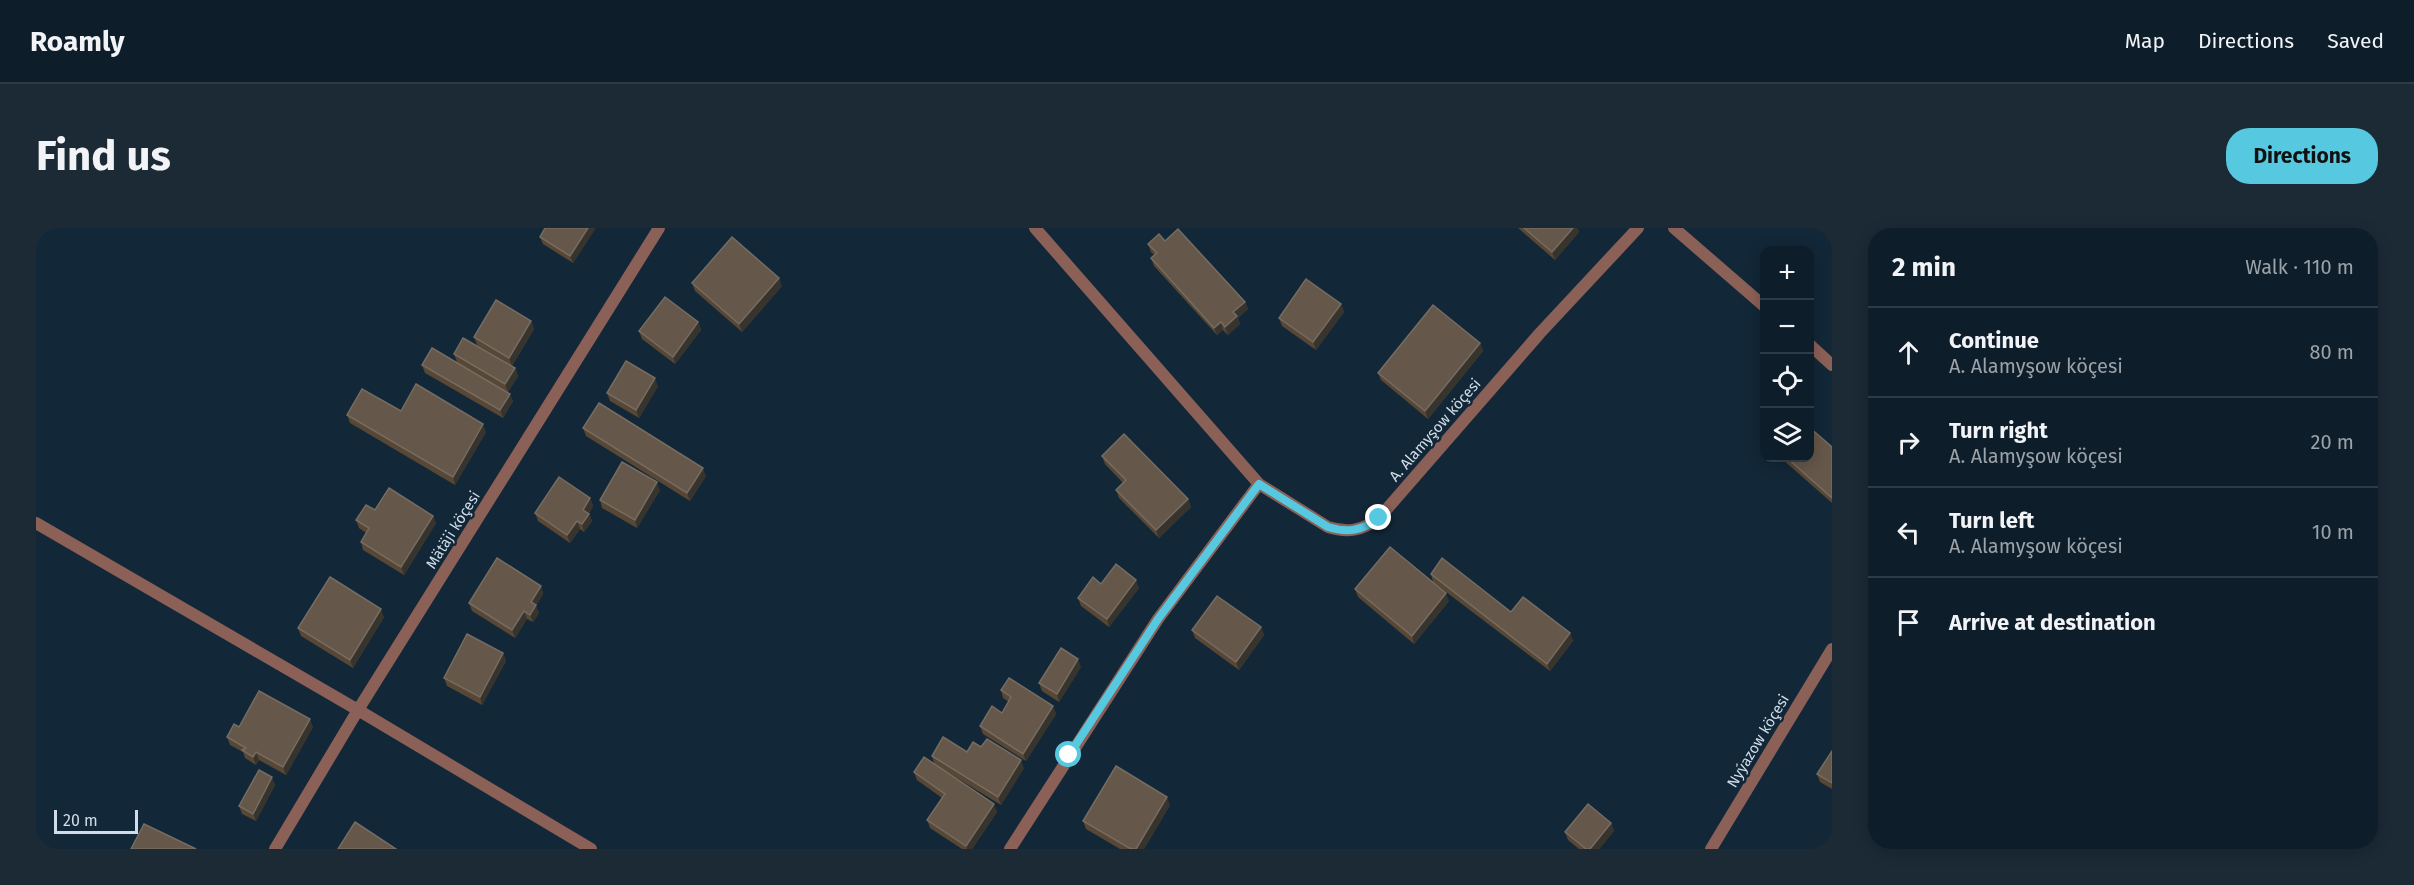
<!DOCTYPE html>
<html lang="en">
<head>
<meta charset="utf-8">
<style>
	:root { --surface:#0e1d2a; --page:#1c2a36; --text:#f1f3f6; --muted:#9ba2a8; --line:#2e3b47; --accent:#56c9e1 }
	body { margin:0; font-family:"Fira Sans",sans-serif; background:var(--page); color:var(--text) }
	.controls { position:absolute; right:18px; top:18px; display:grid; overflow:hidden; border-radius:12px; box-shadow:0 3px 15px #0003 }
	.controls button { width:54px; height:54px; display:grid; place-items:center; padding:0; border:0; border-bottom:2px solid var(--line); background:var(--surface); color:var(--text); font:30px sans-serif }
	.scale { position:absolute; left:18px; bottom:15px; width:84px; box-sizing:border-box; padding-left:6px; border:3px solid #d0dde8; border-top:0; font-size:16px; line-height:21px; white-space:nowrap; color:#d0dde8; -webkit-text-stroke:4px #122738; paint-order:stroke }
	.stop { position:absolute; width:18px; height:18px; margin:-14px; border:4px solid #56c9e1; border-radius:50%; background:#fff }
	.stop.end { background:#56c9e1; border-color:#fff; box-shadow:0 2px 6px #0008 }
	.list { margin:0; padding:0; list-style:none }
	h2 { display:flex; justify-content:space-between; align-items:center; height:78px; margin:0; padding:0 24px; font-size:26px }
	h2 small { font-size:20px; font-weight:400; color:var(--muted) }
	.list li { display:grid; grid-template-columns:39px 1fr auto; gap:18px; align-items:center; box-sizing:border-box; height:90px; padding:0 24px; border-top:2px solid var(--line) }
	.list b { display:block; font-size:22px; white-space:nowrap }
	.list p { margin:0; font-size:20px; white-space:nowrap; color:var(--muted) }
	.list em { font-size:20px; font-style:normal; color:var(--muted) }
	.icon { flex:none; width:33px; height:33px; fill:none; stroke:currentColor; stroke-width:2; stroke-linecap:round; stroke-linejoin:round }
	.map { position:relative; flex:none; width:1796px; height:621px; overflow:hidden; border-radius:24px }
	header { display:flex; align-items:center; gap:36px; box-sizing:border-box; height:84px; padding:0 30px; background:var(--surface); border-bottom:2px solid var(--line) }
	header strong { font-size:28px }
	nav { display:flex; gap:33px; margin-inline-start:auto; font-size:21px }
	.intro { display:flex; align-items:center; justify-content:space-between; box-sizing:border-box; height:144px; padding:0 36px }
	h1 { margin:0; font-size:42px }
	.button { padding:15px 27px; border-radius:24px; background:var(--accent); color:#111; font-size:21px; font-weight:700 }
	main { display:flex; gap:36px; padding:0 36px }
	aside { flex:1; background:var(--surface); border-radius:24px; box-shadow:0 3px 15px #0003 }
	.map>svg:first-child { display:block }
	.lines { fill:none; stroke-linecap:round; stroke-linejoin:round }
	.minor { stroke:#8b6057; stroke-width:12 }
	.wall { fill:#584735 }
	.shaded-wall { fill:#37342e }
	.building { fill:#655749; stroke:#766c62; stroke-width:1.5 }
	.route { stroke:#56c9e1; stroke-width:8 }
	.labels { text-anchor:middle; stroke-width:5; stroke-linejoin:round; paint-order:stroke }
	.street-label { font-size:15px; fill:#d0dde8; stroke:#122738 }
</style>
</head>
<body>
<header>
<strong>Roamly</strong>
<nav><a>Map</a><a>Directions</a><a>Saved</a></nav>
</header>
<div class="intro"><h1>Find us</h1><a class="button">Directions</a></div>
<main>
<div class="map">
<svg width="1796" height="621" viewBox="0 0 1796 621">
	<rect width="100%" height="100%" fill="#122738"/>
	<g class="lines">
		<!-- minor -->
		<g class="minor">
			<path d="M999 0 1223 256 1292 299C1311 305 1326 303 1343 290L1504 105 1602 0"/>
			<polyline points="1638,0 1728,78"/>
			<polyline points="1774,117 1796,137"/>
			<polyline points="0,295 322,482 555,621"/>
			<polyline points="239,621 322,482 623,0"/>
			<polyline points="974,621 1122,391 1223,256"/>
			<polyline points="1675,621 1796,421"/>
		</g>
	</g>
	<!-- wall -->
	<g class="wall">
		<polygon points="1482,0 1541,0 1543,4 1519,32"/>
		<polygon points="559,1 537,35 507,16 504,9"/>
		<polygon points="1129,13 1209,74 1212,81 1202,90 1204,96 1192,107 1187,102 1181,107 1118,38 1115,30 1118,27 1115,24 1112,16"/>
		<polygon points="656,55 746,58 706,104 659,63"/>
		<polygon points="1305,76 1308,84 1280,122 1246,98 1243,90"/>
		<polygon points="495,93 498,101 476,138 441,117 438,109"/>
		<polygon points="662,94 665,102 639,136 606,111 603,103"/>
		<polygon points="1444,115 1447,123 1392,191 1345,152 1342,145"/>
		<polygon points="418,126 479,140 482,148 472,164 477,173 467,190 389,145 386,137 421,134"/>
		<polygon points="622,158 603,190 574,173 571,165"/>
		<polygon points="365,183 450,204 419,257 314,195 311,187"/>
		<polygon points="547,200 670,248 654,273 550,208"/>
		<polygon points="1796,219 1796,275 1745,230 1773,230"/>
		<polygon points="1066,228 1152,271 1155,279 1123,310 1083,270 1080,262 1087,255 1069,236"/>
		<polygon points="624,262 601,300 566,280 564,272"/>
		<polygon points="554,270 557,278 553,285 556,293 548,304 544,301 534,315 502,293 499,285"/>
		<polygon points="339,282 397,288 400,295 368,347 327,322 325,314 330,305 323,300 320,292"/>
		<polygon points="1395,346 1475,384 1534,405 1537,413 1514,443 1397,354"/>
		<polygon points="1065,356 1103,360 1073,399 1045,378 1042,370"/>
		<polygon points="505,358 507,366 500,378 503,385 497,394 491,391 479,410 436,383 433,375"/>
		<polygon points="1319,361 1413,373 1378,416 1322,369"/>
		<polygon points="348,389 317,440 265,408 262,400"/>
		<polygon points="1225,399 1228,407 1203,442 1159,410 1156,402"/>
		<polygon points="467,425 470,433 446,477 411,458 408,450"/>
		<polygon points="1045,439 1023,474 1006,463 1003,455"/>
		<polygon points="965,462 1017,478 1020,486 990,533 947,506 944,498 966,485 973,474 967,470"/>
		<polygon points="203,499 277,499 250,547 223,532 220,537 209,530 207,524 194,517 191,509"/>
		<polygon points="945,519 988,540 965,577 898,536 896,528 931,524"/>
		<polygon points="1796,523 1796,561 1784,554 1781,546"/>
		<polygon points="878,544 961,584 936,621 926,621 894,600 891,592 906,570 881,552"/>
		<polygon points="239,557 220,593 206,586 203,578"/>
		<polygon points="1134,577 1108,621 1084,621 1050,601 1047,593"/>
		<polygon points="1575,595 1578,603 1563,621 1543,621 1532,612 1529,604"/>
	</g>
	<!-- shaded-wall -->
	<g class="shaded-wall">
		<polygon points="552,0 559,0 559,1 537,35 534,28"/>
		<polygon points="1537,0 1541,0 1543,4 1519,32 1516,24"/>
		<polygon points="743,50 746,58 706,104 703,96"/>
		<polygon points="1209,74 1212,81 1202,90 1204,96 1192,107 1189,99 1197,84"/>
		<polygon points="1305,76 1308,84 1280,122 1277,114"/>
		<polygon points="495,93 498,101 476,138 473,130"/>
		<polygon points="662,94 665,102 639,136 637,129"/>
		<polygon points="1185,94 1187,102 1181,107 1178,100"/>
		<polygon points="1444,115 1447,123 1392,191 1389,183"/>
		<polygon points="479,140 482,148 472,164 469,156"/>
		<polygon points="619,150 622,158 603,190 600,182"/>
		<polygon points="474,166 477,173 467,190 464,182"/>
		<polygon points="447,196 450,204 419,257 417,249"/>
		<polygon points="667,240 670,248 654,273 651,265"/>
		<polygon points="621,254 624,262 601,300 599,292"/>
		<polygon points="554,270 557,278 550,289 547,282"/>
		<polygon points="1152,271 1155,279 1123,310 1120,302"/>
		<polygon points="553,286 556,293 548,304 546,296"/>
		<polygon points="397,288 400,295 368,347 365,339"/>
		<polygon points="541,293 544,301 534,315 531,307"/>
		<polygon points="1100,352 1103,360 1073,399 1071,391"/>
		<polygon points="505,358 507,366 500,378 503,385 497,394 494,387 495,374"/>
		<polygon points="1410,365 1413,373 1378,416 1376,408"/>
		<polygon points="345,381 348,389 317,440 314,432"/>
		<polygon points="488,383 491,391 479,410 476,402"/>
		<polygon points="1225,399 1228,407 1203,442 1200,434"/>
		<polygon points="1534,405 1537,413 1514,443 1511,436"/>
		<polygon points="467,425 470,433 446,477 444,469"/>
		<polygon points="1042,431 1045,439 1023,474 1021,466"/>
		<polygon points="1017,478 1020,486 990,533 987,526"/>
		<polygon points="274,491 277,499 250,547 247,539"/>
		<polygon points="220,524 223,532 220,537 217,529"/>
		<polygon points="985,532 988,540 965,577 962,569"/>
		<polygon points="236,549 239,557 220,593 217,586"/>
		<polygon points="1131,569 1134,577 1108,621 1100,621"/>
		<polygon points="958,576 961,584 936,621 931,621 930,618"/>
		<polygon points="1575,595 1578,603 1563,621 1554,621"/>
	</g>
	<!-- building -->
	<g class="building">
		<polygon points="509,0 552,0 534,28 504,9"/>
		<polygon points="1488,0 1537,0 1516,24"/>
		<polygon points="1142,1 1209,74 1197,84 1201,88 1189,99 1185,94 1178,100 1115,30 1121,25 1112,16 1123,6 1129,13"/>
		<polygon points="696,9 743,50 703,96 656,55"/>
		<polygon points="1270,51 1305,76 1277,114 1243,90"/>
		<polygon points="629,69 662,94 637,129 603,103"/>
		<polygon points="460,72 495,93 473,130 438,109"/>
		<polygon points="1397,77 1444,115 1389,183 1342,145"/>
		<polygon points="427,110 479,140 469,156 418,126"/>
		<polygon points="396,120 474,166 464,182 386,137"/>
		<polygon points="590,133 619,150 600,182 571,165"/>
		<polygon points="380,156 447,196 417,249 311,187 326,161 365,183"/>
		<polygon points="563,175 667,240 651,265 547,200"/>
		<polygon points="1773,199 1796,219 1796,270 1751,230 1773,230"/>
		<polygon points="1088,206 1152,271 1120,302 1080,262 1090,252 1066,228"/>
		<polygon points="586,234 621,254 599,292 564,272"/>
		<polygon points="523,249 554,270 547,282 553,286 546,296 541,293 531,307 499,285"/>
		<polygon points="353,260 397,288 365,339 325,314 333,300 320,292 330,277 339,282"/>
		<polygon points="1354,319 1410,365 1376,408 1319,361"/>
		<polygon points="461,330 505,358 495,374 500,377 494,387 488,383 476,402 433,375"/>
		<polygon points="1406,330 1475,384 1487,369 1534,405 1511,436 1395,346"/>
		<polygon points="1080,336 1100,352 1071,391 1042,370 1057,349 1065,356"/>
		<polygon points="294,349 345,381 314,432 262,400"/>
		<polygon points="1181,368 1225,399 1200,434 1156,402"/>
		<polygon points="431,406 467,425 444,469 408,450"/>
		<polygon points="1025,420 1042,431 1021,466 1003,455"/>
		<polygon points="973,450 1017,478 987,526 944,498 956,478 966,485 975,469 965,462"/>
		<polygon points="223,463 274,491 247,539 220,524 217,529 206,522 210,520 191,509 198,496 203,499"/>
		<polygon points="907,509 931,524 937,514 945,519 951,511 985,532 962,569 896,528"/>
		<polygon points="1796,523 1796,555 1781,546"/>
		<polygon points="888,529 958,576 930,618 891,592 909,566 878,544"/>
		<polygon points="1080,538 1131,569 1100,621 1095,621 1047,593"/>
		<polygon points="223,542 236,549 217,586 203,578"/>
		<polygon points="1552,576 1575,595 1554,621 1550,621 1529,604"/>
		<polygon points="319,594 360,621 302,621"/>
		<polygon points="108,596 160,621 95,621"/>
	</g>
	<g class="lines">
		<!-- route -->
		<path class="route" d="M1033 527 1122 391 1223 256 1292 299C1311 305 1326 303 1343 290"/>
	</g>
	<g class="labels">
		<!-- street labels -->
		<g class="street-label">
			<text transform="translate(1399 202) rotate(-49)" y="5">A. Alamyşow köçesi</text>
			<text transform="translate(417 302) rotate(-58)" y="5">Mätäji köçesi</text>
			<text transform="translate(1722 513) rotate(-59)" y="5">Nyýazow köçesi</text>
		</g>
	</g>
</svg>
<div class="controls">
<button>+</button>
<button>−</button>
<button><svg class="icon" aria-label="locate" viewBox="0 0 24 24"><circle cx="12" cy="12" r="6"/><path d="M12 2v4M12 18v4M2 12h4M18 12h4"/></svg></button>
<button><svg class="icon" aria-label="layers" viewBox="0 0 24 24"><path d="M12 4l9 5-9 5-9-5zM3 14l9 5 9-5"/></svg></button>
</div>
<div class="scale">20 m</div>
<div class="stop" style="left:1033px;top:527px"></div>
<div class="stop end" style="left:1343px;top:290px"></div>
</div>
<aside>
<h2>2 min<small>Walk · 110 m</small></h2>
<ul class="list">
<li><svg class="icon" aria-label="ahead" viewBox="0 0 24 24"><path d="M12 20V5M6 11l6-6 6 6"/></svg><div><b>Continue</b><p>A. Alamyşow köçesi</p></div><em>80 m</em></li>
<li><svg class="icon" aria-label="right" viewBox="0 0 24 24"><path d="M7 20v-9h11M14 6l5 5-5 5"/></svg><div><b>Turn right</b><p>A. Alamyşow köçesi</p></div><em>20 m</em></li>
<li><svg class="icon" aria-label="left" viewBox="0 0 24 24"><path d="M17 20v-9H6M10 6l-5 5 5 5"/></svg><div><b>Turn left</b><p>A. Alamyşow köçesi</p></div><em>10 m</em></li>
<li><svg class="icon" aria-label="arrive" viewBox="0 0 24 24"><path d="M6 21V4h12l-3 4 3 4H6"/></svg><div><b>Arrive at destination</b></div></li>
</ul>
</aside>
</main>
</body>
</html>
